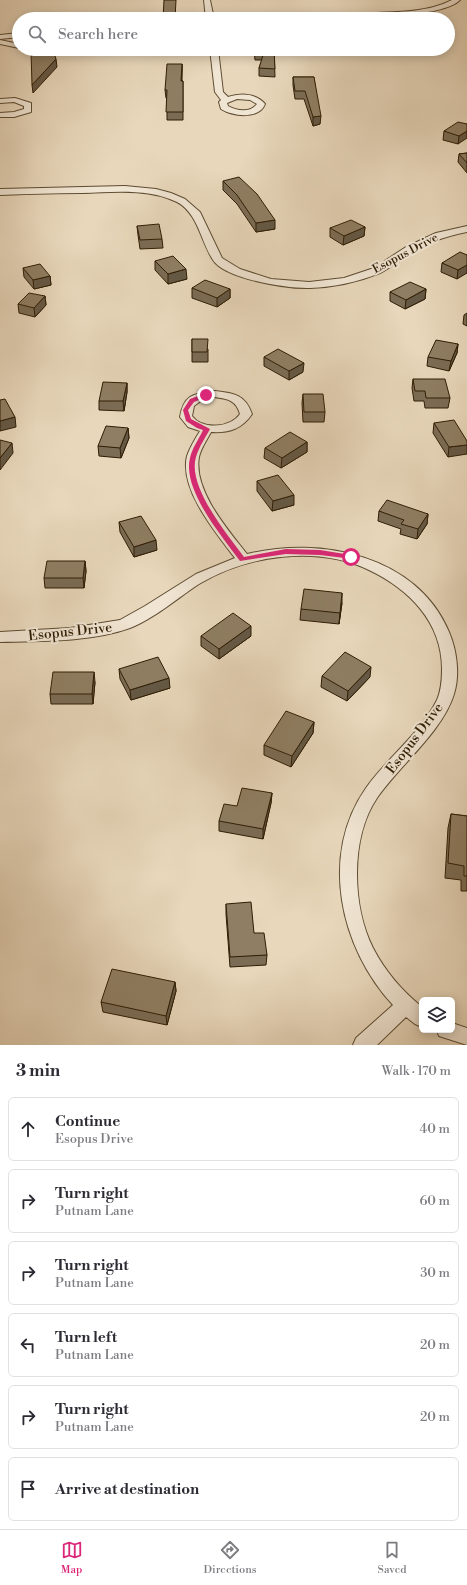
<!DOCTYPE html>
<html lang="en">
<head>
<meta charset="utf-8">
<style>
	:root { --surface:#fff; --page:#f7f7f7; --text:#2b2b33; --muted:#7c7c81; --line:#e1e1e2; --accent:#db2777 }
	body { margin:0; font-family:"Libre Bodoni",serif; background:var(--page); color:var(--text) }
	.controls { position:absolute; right:12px; bottom:12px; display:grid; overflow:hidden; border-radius:6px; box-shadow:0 2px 10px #0003 }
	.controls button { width:36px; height:36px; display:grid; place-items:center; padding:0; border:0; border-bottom:1px solid var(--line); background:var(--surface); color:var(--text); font:20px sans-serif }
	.stop { position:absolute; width:12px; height:12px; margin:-9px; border:3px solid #db2777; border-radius:50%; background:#fff }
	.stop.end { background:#db2777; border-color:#fff; box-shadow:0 1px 4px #0008 }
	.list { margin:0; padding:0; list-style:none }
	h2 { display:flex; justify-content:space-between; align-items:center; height:52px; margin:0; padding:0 16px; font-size:17px }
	h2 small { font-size:13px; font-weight:400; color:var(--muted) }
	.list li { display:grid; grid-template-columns:26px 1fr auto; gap:12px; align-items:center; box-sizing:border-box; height:64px; margin:0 8px 8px; padding:0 8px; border:1px solid var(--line); border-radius:6px }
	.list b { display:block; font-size:15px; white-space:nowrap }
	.list p { margin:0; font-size:13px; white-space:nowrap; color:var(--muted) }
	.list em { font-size:13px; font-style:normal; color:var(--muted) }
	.icon { flex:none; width:22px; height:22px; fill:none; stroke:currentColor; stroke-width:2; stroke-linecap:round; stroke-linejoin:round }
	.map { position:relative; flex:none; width:467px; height:1045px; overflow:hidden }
	.search { position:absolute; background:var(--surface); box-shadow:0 2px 10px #0003; left:12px; right:12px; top:12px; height:44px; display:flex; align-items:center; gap:10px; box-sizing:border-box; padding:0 14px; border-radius:22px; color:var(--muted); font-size:15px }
	.sheet { height:484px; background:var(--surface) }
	nav { display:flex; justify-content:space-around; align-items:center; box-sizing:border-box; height:56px; border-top:1px solid var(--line); background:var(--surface); font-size:11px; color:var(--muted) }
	nav a { display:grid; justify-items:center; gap:2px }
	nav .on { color:var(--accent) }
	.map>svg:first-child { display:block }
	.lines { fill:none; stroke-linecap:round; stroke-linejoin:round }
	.minor-casing { stroke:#5d4c32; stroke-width:2 }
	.minor { fill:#f0e5d3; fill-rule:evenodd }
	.wall { fill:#7b6c55; stroke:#2f1d04 }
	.shaded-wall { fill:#645845; stroke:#2f1d04 }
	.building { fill:#8f7e63; stroke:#2f1d04 }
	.route { fill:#db2777 }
	.labels { text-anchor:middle; stroke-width:4; stroke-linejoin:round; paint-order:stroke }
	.far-street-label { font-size:12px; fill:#2f1d04; stroke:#f0e5d3 }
	.street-label { font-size:14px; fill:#2f1d04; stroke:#f0e5d3 }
</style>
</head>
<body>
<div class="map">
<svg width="467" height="1045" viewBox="0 0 467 1045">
	<rect width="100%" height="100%" fill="#e8d7bb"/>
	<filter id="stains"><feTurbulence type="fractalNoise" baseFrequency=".005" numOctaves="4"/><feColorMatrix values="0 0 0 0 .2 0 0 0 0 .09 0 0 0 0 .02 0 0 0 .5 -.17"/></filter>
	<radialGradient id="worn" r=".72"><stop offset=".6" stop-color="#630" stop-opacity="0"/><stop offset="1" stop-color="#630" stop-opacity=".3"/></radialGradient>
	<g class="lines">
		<defs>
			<g id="minor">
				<polygon points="204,0 210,0 214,19 206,19"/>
				<path d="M452 0H460C435 25 273 19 231 19L235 17C281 16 327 16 374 13 399 12 429 12 452 0Z"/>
				<polygon points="19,33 19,37 0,39 0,35"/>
				<polygon points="0,40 19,44 19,48 0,44"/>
				<path d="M210 49H218L223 92 228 97C240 93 256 93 265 104 259 120 232 116 221 109L219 102 221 100 215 92ZM237 99 250 100 257 104C250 113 237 111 228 106L227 103Z"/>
				<polygon points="15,98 31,103 31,112 14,117 0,117 0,113 14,112 24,109 24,106 14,102 0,103 0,99"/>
				<path d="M125 186 156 189 171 193 185 199 200 212 222 258 240 269 271 279 309 282 344 278 374 268 406 247 436 233 467 226V232C448 236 430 241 413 251 402 257 392 267 380 273 358 282 334 287 310 288 288 289 225 279 213 260 201 242 198 213 177 202 148 188 113 192 82 193 54 193 27 194 0 195V189Z"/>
				<path d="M214 391C233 393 245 394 252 414 242 429 229 433 211 432 207 440 201 448 199 457 193 490 228 530 247 554 320 536 417 555 449 632 457 651 460 675 454 694 443 731 399 766 377 798 350 838 352 906 373 948 385 971 402 991 422 1007V1027L415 1024 406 1017 377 1045H353L356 1038 393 1005C340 948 319 855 366 788 387 758 421 733 437 700 441 691 442 680 442 669 442 622 409 589 369 570 317 545 247 555 199 584 179 597 152 620 130 628 91 642 41 641 0 642V632L70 628 120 620 145 606 196 574 235 558C216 533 179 489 187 456 190 447 195 439 200 431L188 427 180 417C184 394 194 394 214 391ZM214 397C228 399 236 400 240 414 230 428 203 430 192 416L194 406 202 400Z"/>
				<polygon points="452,1023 467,1028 467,1045 439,1036 437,1030 452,1030"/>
			</g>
		</defs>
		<!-- minor casing -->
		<use href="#minor" class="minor-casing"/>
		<!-- minor -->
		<use href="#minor" class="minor"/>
	</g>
	<!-- wall -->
	<g class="wall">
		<polygon points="75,49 96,49 93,52"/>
		<polygon points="254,49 274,49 275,77 259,76 259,68 262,60 255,60"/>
		<polygon points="182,64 182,81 183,81 183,120 167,120 167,98 166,98 165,90"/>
		<polygon points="293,77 314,77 320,124 313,126 304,99 295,99 293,85"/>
		<polygon points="467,124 458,144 443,140 444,131"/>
		<polygon points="467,153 467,173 458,162 459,154"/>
		<polygon points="223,181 275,229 256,232 237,204 223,190"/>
		<polygon points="137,226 162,239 163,248 140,249 138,235"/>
		<polygon points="365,227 364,236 343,245 330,237 330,228"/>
		<polygon points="467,255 457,279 441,272 442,263"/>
		<polygon points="155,261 187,279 168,284 155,270"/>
		<polygon points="23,268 50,276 51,285 34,289 24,277"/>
		<polygon points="192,288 230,289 230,298 217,307 192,298"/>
		<polygon points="426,289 425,299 405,309 390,301 390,292"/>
		<polygon points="45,296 46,305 35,317 19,313 18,304"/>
		<polygon points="467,313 467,326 463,324 464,315"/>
		<polygon points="192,339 208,349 208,362 192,362"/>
		<polygon points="458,344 457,353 449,371 427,366 428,357"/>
		<polygon points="264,357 303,372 289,380 264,366"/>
		<polygon points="413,379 450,398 448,408 425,408 424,401 414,401 412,388"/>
		<polygon points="127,383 127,392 124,411 99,410 99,401"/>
		<polygon points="303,394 325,412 324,422 303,422 302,403"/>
		<polygon points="434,423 467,441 448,457 433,433"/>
		<polygon points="128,428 129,438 121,458 99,456 98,446"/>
		<polygon points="307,442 307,452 281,468 264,458 265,448"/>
		<polygon points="257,481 294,505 272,511 257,491"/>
		<polygon points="379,511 428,514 427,524 417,539 400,534 401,529 378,521"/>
		<polygon points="119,522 157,550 134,557 120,532"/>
		<polygon points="85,561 86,571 84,588 45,588 44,578"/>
		<polygon points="342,603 339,624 300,620 301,609"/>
		<polygon points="201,636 251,636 219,659 201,646"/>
		<polygon points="119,669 170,688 131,700 120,679"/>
		<polygon points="322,676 370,677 347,701 321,687"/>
		<polygon points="95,682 93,704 51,704 50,694"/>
		<polygon points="314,722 313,733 291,767 264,755 264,745"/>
		<polygon points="272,793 271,803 263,839 219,831 219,821"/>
		<polygon points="451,814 467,816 467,891 461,891 461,880 445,878 448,828"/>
		<polygon points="226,904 254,933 267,955 266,965 230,967 226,914"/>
		<polygon points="175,982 176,991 167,1025 103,1012 101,1002"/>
	</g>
	<!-- shaded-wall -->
	<g class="shaded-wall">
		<polygon points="56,59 57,67 33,93 32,85"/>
		<polygon points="182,64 182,72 181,89 181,81"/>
		<polygon points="321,116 320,124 313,126 313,117"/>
		<polygon points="467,131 467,138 458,144 459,136"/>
		<polygon points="275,220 275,229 256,232 256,223"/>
		<polygon points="365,227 364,236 343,245 344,236"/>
		<polygon points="467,265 467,273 457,279 458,270"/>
		<polygon points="186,269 187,279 168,284 168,274"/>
		<polygon points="50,276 51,285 34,289 33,280"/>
		<polygon points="230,289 230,298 217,307 217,298"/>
		<polygon points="426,289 425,299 405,309 406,300"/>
		<polygon points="45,296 46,305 35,317 34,308"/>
		<polygon points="458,344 457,353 449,371 451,361"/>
		<polygon points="304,363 303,372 289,380 289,371"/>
		<polygon points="127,383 127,392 124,411 123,401"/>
		<polygon points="15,417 16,427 0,431 0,421"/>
		<polygon points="128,428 129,438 121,458 120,448"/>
		<polygon points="307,442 307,452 281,468 282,458"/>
		<polygon points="12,443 13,453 0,470 0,458"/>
		<polygon points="467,445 467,454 448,457 449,447"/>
		<polygon points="294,495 294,505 272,511 273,501"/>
		<polygon points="428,514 427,524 417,539 418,529"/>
		<polygon points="156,540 157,550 134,557 134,547"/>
		<polygon points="85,561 86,571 84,588 83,578"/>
		<polygon points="342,593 342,603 339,624 340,613"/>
		<polygon points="251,626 251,636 219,659 219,649"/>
		<polygon points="371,667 370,677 347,701 348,691"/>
		<polygon points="94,672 95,682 93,704 92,694"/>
		<polygon points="169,678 170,688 131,700 130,690"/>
		<polygon points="314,722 313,733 291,767 292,756"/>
		<polygon points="272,793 271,803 263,839 263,829"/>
		<polygon points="175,982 176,991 167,1025 166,1016"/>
	</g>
	<!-- building -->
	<g class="building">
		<polygon points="164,0 176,0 175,19 163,19"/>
		<polygon points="255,49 274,49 275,69 259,68 264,52 255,52"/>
		<polygon points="53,50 56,59 32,85 31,52"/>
		<polygon points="167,64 182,64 181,81 183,81 183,112 166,112 167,90 165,90"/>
		<polygon points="293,77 314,77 321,116 313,117 305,91 295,91"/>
		<polygon points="458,122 467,124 467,131 459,136 444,131"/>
		<polygon points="467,153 467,163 459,154"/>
		<polygon points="239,177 257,194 275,220 256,223 237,195 223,181"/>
		<polygon points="351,220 365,227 344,236 330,228"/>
		<polygon points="159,224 162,239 140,240 137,226"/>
		<polygon points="460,252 467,255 467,265 458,270 442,263"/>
		<polygon points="173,256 186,269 168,274 155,261"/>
		<polygon points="40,264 50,276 33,280 23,268"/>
		<polygon points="205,280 230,289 217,298 192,288"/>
		<polygon points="410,282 426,289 406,300 390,292"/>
		<polygon points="29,293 45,296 34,308 18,304"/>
		<polygon points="192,339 208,339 207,352 192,352"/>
		<polygon points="436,340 458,344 451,361 428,357"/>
		<polygon points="278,349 304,363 289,371 264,357"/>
		<polygon points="413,379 445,379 450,398 426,398 425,391 415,391"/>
		<polygon points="103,382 127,383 123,401 99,401"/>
		<polygon points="303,394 323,394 325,412 304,412"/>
		<polygon points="5,399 15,417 0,421 0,400"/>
		<polygon points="454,420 467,441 467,445 449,447 434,423"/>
		<polygon points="106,426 128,428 120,448 98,446"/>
		<polygon points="290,432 307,442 282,458 265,448"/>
		<polygon points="0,440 12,443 0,458"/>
		<polygon points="278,475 294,495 273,501 257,481"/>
		<polygon points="387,500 428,514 418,529 401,524 404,520 379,511"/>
		<polygon points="141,516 156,540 134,547 119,522"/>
		<polygon points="47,561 85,561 83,578 44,578"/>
		<polygon points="304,589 342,593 340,613 301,609"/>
		<polygon points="233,613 251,626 219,649 201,636"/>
		<polygon points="345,652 371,667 348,691 322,676"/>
		<polygon points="158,657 169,678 130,690 119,669"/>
		<polygon points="53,672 94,672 92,694 50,694"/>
		<polygon points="286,711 314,722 292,756 264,745"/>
		<polygon points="242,788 272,793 263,829 219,821 224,804 237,806"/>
		<polygon points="451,814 467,816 467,876 464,876 464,866 448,863"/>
		<polygon points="251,902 254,933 264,933 267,955 230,957 226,904"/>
		<polygon points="112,969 175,982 166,1016 101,1002"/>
	</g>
	<!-- route -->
	<path class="route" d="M206 393 209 395 208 396 194 402 188 410 191 419 210 429C205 438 199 447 196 457 187 486 227 534 244 557L286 549 320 550 351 555 354 557 353 559 320 555 286 554 240 561C222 536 182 490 190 458 192 448 199 439 203 430L197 428 186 421 183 410 190 399Z"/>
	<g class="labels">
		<!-- far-street labels -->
		<g class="far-street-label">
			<text transform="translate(405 253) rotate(-28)" y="4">Esopus Drive</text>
		</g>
		<!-- street labels -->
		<g class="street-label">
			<text transform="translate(70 631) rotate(-6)" y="5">Esopus Drive</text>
			<text transform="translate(414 738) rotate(-53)" y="5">Esopus Drive</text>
		</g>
	</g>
	<rect width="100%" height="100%" filter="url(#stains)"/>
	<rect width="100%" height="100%" fill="url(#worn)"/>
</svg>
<div class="controls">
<button><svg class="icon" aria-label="layers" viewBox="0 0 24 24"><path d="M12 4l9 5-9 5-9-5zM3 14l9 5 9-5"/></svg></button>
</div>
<div class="stop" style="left:351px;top:557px"></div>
<div class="stop end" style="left:206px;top:395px"></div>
<div class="search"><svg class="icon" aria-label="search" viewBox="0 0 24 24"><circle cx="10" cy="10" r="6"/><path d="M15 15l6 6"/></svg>Search here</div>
</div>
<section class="sheet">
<h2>3 min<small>Walk · 170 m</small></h2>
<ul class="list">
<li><svg class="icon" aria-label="ahead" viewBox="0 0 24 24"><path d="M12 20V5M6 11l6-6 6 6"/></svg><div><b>Continue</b><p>Esopus Drive</p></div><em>40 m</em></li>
<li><svg class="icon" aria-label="right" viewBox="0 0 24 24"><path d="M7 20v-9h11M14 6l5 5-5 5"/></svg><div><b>Turn right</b><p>Putnam Lane</p></div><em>60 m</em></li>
<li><svg class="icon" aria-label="right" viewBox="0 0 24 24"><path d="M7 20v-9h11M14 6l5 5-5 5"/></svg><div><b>Turn right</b><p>Putnam Lane</p></div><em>30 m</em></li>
<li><svg class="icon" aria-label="left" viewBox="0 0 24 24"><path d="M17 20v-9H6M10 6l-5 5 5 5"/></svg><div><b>Turn left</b><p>Putnam Lane</p></div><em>20 m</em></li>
<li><svg class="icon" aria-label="right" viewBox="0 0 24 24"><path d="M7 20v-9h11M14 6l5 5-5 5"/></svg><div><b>Turn right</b><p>Putnam Lane</p></div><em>20 m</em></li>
<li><svg class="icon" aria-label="arrive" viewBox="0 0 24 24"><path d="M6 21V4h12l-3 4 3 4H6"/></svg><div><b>Arrive at destination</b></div></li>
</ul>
</section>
<nav>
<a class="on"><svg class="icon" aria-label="map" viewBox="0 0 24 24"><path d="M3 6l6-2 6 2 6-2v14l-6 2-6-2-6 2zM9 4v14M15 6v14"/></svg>Map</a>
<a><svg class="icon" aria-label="directions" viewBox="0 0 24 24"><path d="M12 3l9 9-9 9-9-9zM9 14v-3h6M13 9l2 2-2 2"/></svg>Directions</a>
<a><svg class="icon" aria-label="saved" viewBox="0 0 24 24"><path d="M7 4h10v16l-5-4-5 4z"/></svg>Saved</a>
</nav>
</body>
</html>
